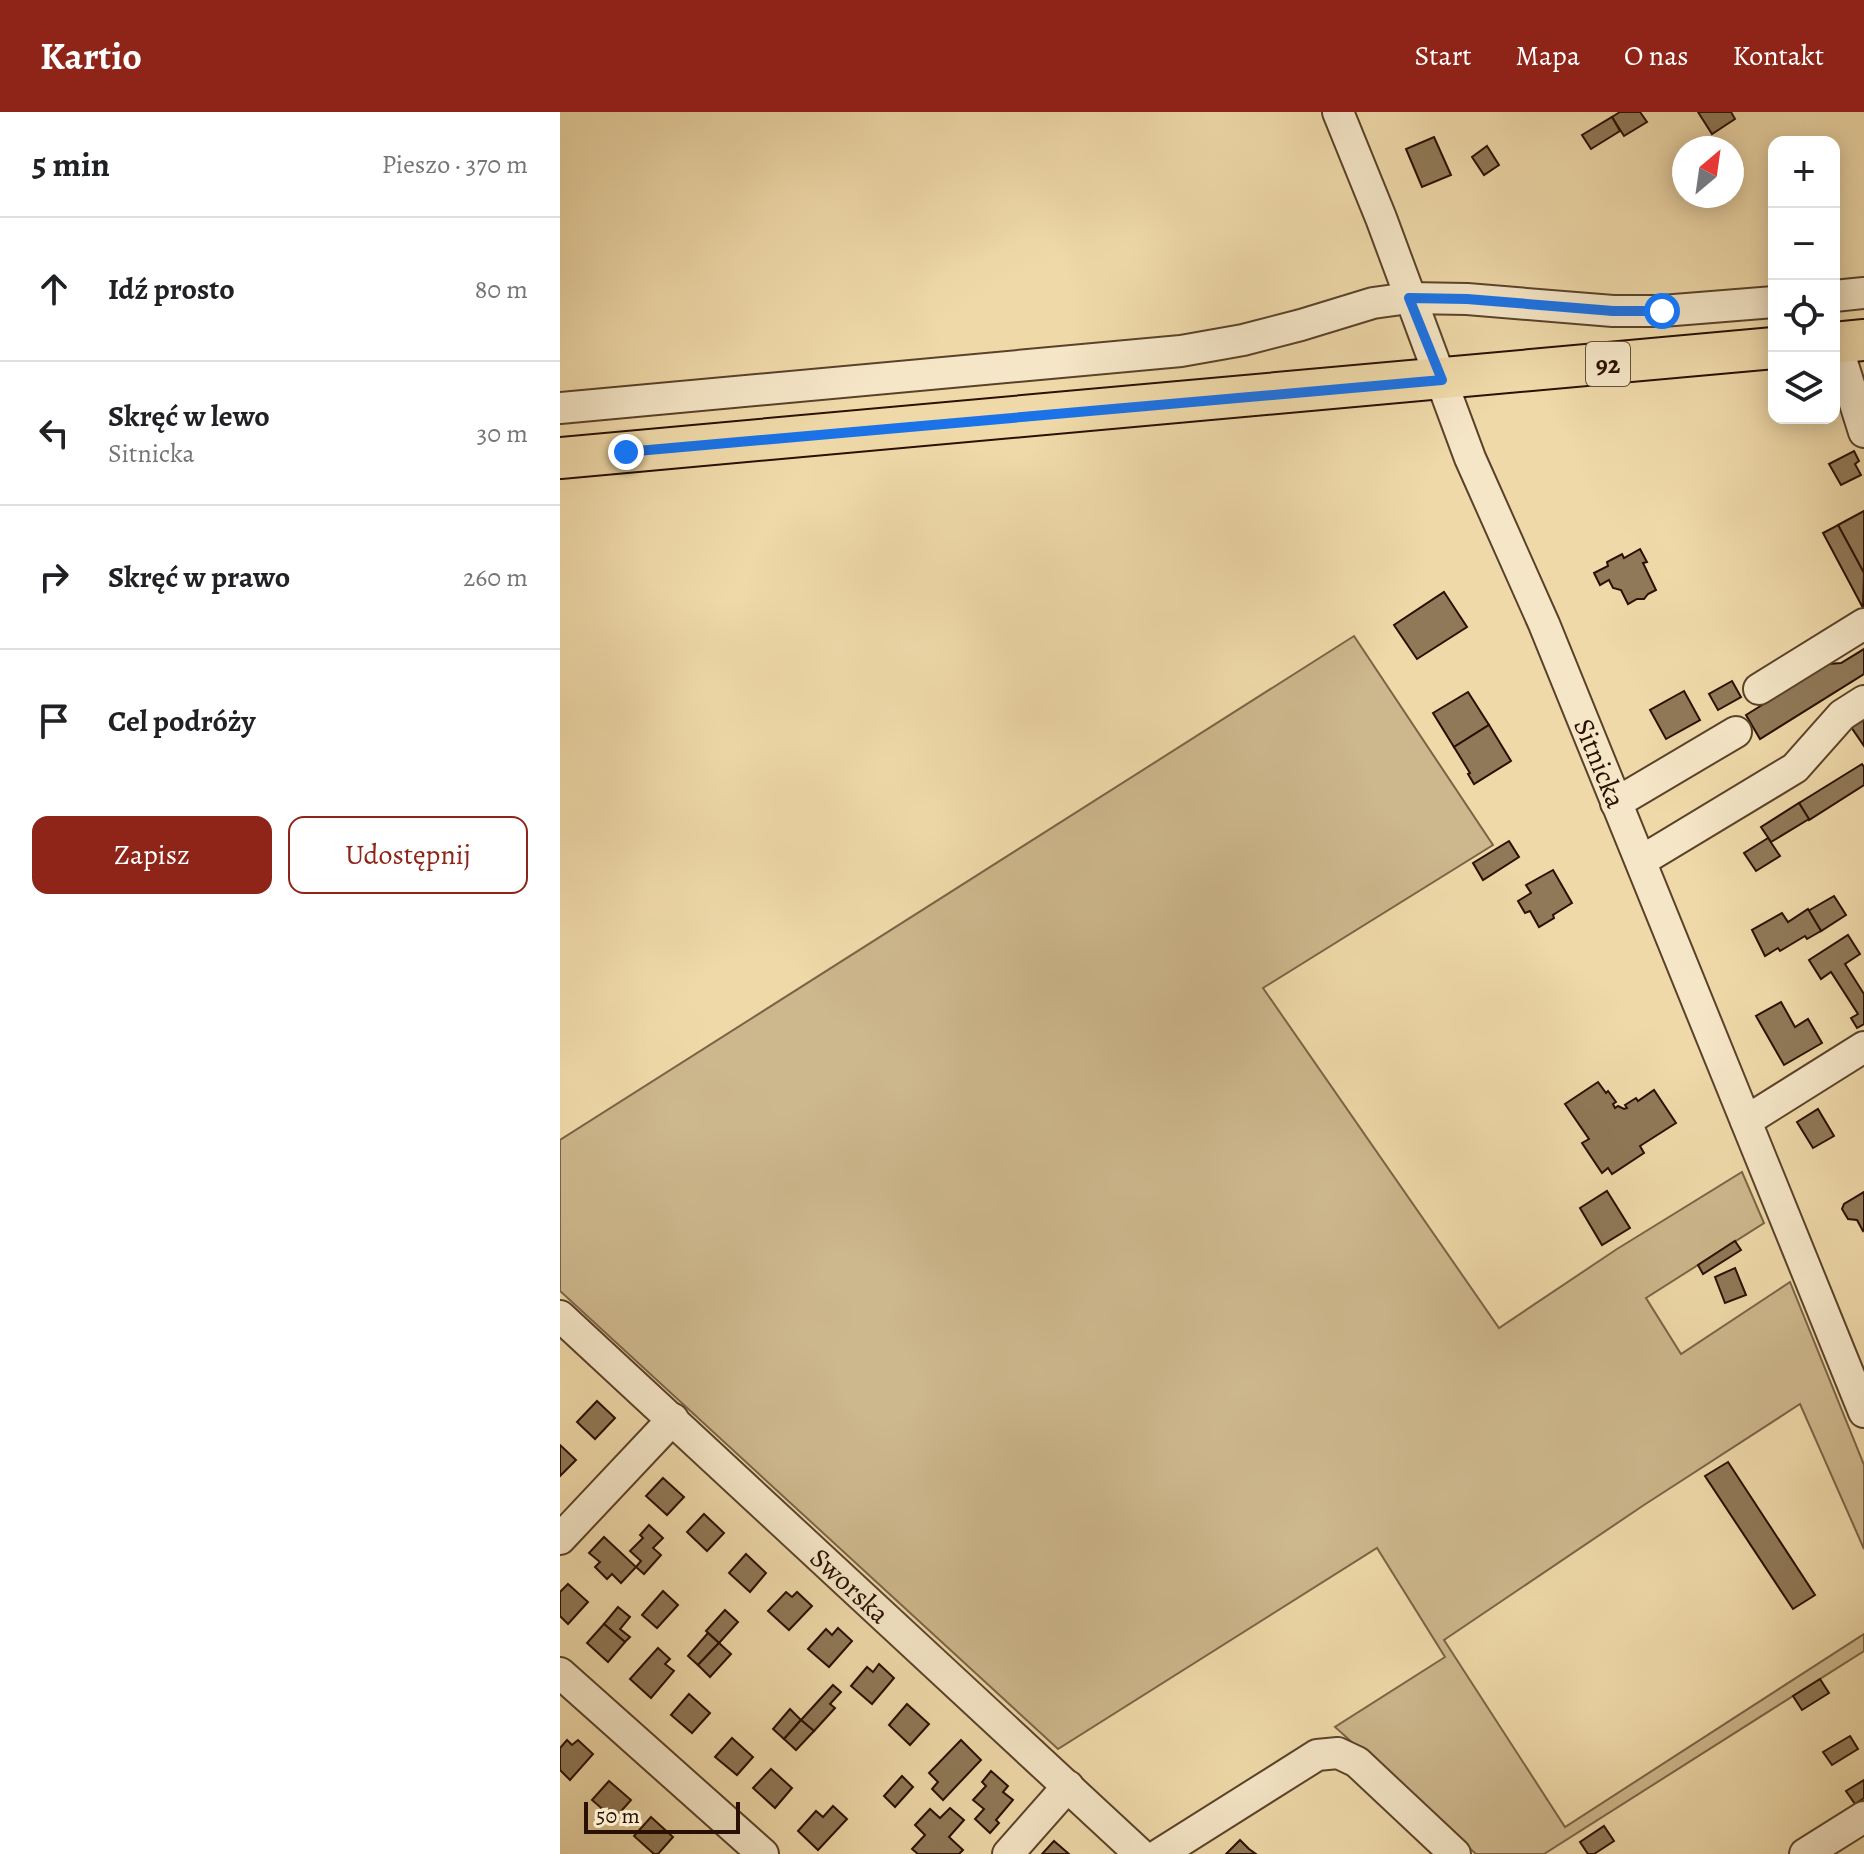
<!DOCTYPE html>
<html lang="pl">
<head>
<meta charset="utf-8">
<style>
	:root { --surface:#fff; --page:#f6f6f6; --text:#202124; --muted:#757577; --line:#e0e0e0; --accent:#8f2418 }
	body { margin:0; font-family:Alegreya,serif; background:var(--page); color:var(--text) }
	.controls { position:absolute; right:24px; top:24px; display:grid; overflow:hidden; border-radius:16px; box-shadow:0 4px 20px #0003 }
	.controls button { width:72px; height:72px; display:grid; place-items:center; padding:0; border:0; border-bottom:2px solid var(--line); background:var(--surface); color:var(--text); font:40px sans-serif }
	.compass { position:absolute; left:1112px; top:24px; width:72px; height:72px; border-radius:50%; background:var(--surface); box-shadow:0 4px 20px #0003; rotate:29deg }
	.scale { position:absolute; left:24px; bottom:20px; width:156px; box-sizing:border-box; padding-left:8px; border:4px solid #291000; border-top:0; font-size:22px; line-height:28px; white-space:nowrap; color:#291000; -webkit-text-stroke:6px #f5e6c7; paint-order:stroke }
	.stop { position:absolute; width:24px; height:24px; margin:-18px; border:6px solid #1a73e8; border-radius:50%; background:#fff }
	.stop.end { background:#1a73e8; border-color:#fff; box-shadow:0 2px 8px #0008 }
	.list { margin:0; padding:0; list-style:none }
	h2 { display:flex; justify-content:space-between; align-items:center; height:104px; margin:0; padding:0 32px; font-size:34px }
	h2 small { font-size:26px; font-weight:400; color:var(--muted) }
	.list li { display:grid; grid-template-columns:52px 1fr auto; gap:24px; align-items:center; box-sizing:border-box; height:144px; padding:0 32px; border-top:2px solid var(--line) }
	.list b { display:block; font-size:30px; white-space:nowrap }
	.list p { margin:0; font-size:26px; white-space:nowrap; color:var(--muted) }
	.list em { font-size:26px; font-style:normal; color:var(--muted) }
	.actions { display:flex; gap:16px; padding:24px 32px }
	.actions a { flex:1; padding:18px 0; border:2px solid var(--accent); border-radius:16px; text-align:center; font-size:28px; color:var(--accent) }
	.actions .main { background:var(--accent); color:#fff }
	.icon { flex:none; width:44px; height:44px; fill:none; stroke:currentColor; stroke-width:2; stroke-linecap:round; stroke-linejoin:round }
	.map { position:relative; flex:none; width:1304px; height:1742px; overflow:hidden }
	header { display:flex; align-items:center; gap:48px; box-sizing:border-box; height:112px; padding:0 40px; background:var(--accent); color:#fff }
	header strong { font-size:38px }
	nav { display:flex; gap:44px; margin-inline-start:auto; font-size:28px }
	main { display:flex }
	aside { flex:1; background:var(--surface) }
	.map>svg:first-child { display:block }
	.green { fill:#cdb78c; stroke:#7b6446; stroke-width:2 }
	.building { fill:#907958; stroke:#291000; stroke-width:2 }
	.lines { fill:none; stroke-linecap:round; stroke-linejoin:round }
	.minor-casing { stroke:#5a422a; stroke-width:34 }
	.major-casing { stroke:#291000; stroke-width:44 }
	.minor { stroke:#f5e6c7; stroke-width:30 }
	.major { stroke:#efd9a9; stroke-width:40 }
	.route { stroke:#1a73e8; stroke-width:10 }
	.labels { text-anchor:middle; stroke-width:6; stroke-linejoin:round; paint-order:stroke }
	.shield { fill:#f5e6c7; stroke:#66503c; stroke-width:2 }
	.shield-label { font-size:26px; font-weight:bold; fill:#291000 }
	.street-label { font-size:28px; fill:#291000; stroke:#f5e6c7 }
</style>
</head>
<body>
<header>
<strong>Kartio</strong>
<nav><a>Start</a><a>Mapa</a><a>O nas</a><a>Kontakt</a></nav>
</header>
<main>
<aside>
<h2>5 min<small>Pieszo · 370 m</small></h2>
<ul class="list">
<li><svg class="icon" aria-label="ahead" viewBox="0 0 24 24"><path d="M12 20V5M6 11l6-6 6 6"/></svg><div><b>Idź prosto</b></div><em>80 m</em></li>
<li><svg class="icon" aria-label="left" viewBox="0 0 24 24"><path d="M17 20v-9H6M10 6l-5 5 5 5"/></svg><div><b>Skręć w lewo</b><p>Sitnicka</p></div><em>30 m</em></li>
<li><svg class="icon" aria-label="right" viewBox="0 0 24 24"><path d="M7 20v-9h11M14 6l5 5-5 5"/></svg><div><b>Skręć w prawo</b></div><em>260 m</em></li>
<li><svg class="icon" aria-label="arrive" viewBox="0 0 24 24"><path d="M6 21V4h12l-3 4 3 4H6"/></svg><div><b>Cel podróży</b></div></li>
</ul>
<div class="actions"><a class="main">Zapisz</a><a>Udostępnij</a></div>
</aside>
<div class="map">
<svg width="1304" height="1742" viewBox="0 0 1304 1742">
	<rect width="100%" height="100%" fill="#efd9a9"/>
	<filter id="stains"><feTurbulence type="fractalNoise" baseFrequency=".0025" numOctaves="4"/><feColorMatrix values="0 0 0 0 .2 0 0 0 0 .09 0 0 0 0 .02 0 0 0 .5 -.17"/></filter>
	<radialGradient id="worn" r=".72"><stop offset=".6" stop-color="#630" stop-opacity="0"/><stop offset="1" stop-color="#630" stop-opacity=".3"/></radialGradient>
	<!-- green -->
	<polygon class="green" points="794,524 933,733 703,876 939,1216 1057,1137 1182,1060 1204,1111 1086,1186 1121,1242 1230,1170 1304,1353 1304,1437 1240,1292 1084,1393 884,1528 1005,1715 1304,1522 1304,1539 984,1742 916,1742 775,1615 885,1545 817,1436 498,1637 0,1179 0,1028"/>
	<!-- building -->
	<g class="building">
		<polygon points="1060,0 1080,0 1087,10 1064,24 1052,5"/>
		<polygon points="1138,0 1171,0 1175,7 1152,22"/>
		<polygon points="1052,5 1060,19 1031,37 1022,23"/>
		<polygon points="874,25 891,63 862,75 846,37"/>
		<polygon points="927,34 939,53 924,63 912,45"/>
		<polygon points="1294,339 1299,349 1295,352 1301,363 1281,373 1269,352"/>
		<polygon points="1304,399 1304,461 1278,413"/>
		<polygon points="1278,413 1304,461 1303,496 1263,421"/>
		<polygon points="1080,437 1087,450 1083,451 1096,478 1088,482 1084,487 1077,487 1068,492 1061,478 1053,476 1049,468 1040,473 1034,461 1048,454 1047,450 1062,442 1064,446"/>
		<polygon points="884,480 907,515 857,547 834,513"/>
		<polygon points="1304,537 1304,562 1200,627 1186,603 1268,552 1281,551"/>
		<polygon points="1172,569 1181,585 1158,598 1149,582"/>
		<polygon points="1124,579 1140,608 1106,627 1090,598"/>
		<polygon points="908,580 929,613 894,635 873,601"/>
		<polygon points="1304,598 1304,634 1287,609"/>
		<polygon points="929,613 951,649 914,672 908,662 910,661 894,635"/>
		<polygon points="1302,652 1304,655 1304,673 1249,708 1239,691"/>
		<polygon points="1239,691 1249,707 1211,730 1201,715"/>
		<polygon points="1208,726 1220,744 1196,759 1184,741"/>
		<polygon points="949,729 959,745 923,768 913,751"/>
		<polygon points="993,758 1012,791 993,803 994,806 979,815 970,799 965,801 958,789 971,781 966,773"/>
		<polygon points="1274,784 1286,803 1261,819 1248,799"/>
		<polygon points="1248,797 1261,819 1247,827 1245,824 1220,839 1218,836 1205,844 1192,818 1222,801 1228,810"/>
		<polygon points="1288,823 1300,842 1285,852 1304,882 1304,912 1297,916 1291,906 1298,902 1271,860 1261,867 1249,848"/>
		<polygon points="1221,890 1235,915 1248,907 1262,931 1224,953 1196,904"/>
		<polygon points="1038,970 1046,981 1048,979 1056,990 1053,992 1055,996 1058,994 1064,997 1067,996 1065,993 1076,986 1078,989 1094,978 1116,1011 1080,1034 1084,1041 1052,1062 1048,1056 1042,1061 1022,1031 1029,1027 1005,992"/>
		<polygon points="1258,997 1274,1024 1253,1036 1237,1010"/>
		<polygon points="1047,1079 1070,1116 1042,1133 1020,1096"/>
		<polygon points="1304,1080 1304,1118 1303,1119 1297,1108 1288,1107 1282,1097 1284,1092"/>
		<polygon points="1175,1129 1181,1138 1143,1162 1138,1153"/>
		<polygon points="1175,1156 1186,1183 1165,1191 1155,1165"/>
		<polygon points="37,1289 55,1306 35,1327 17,1310"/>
		<polygon points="0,1333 16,1348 0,1364"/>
		<polygon points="1168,1350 1255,1483 1233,1497 1145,1364"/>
		<polygon points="103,1366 124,1385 107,1403 86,1384"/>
		<polygon points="144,1402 164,1421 147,1439 127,1420"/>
		<polygon points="89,1413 103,1426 93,1436 101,1443 84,1462 76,1455 81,1449 70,1439 83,1426 80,1423"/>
		<polygon points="44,1425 76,1455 61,1471 52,1462 47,1467 35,1455 40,1450 29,1441"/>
		<polygon points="186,1442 206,1461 190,1480 169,1461"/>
		<polygon points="8,1472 28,1490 8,1512 0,1504 0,1480"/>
		<polygon points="103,1479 118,1493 97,1516 82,1503"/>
		<polygon points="226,1480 232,1485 237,1480 252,1494 229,1518 208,1499"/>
		<polygon points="58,1495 70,1505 60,1517 70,1525 65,1530 44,1512"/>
		<polygon points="165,1498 178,1510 159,1531 146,1519"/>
		<polygon points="44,1512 65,1530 48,1550 27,1531"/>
		<polygon points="278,1516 292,1529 269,1555 248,1537 266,1517 272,1523"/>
		<polygon points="148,1521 159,1531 138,1553 128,1544"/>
		<polygon points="159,1531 171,1542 150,1565 138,1553"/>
		<polygon points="98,1536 110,1547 105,1552 114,1559 91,1586 70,1567"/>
		<polygon points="319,1552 334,1566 312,1592 291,1574 307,1555 313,1560"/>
		<polygon points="1260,1567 1269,1581 1242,1598 1233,1584"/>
		<polygon points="273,1573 281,1580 270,1592 275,1596 254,1619 241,1608"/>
		<polygon points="129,1582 150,1601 132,1621 111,1603"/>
		<polygon points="347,1592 369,1612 350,1633 329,1613"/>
		<polygon points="230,1597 241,1608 224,1627 213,1617"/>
		<polygon points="241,1608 254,1619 236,1638 224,1627"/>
		<polygon points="1290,1624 1298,1637 1272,1653 1263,1640"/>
		<polygon points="172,1626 193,1645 177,1663 155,1645"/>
		<polygon points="7,1628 12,1633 18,1628 33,1642 10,1668 0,1658 0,1636"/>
		<polygon points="401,1628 421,1648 383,1688 372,1677 378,1670 369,1661"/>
		<polygon points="211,1657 232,1676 215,1696 193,1676"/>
		<polygon points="431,1659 448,1674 443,1680 453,1688 436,1708 439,1711 430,1721 415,1707 424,1697 413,1688 426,1674 422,1670"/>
		<polygon points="342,1664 353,1675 335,1695 324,1684"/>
		<polygon points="1304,1668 1304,1686 1295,1692 1286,1679"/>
		<polygon points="49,1669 71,1688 54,1707 32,1688"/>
		<polygon points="273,1694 287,1707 258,1738 238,1719 256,1699 263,1705"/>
		<polygon points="390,1696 404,1708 389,1725 403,1738 399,1742 358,1742 352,1737 365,1723 355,1713 370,1697 380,1706"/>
		<polygon points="91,1705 113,1725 98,1742 94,1742 74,1724"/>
		<polygon points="1044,1714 1054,1729 1034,1742 1028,1742 1020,1730"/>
		<polygon points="680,1728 689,1737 696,1742 666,1742"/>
		<polygon points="494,1729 509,1742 482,1742"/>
	</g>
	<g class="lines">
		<defs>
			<g id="minor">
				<path id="s1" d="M778 0 821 106 910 346 984 512 1304 1300"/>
				<polyline points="1274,184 1304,181"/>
				<polyline points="1276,231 1304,320"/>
				<polyline points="0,296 621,239 683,228 741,213 813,191 849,186 907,187 1053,199 1102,199 1214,190"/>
				<polyline points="1199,577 1304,512"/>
				<polyline points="1056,691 1176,620"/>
				<polyline points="1081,749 1235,656 1282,603 1304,589"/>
				<polyline points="1186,1009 1304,935"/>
				<path id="s2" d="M0 1204 580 1742"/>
				<polyline points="0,1427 113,1307"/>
				<polyline points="0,1561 203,1742"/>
				<polyline points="448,1742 508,1674"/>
				<polyline points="600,1742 757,1643 778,1641 797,1650 895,1742"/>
				<polyline points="1245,1742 1304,1705"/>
			</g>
			<g id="major">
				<polyline points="1274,231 1304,228"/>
				<polyline points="0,346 1214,236"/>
			</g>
		</defs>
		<!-- minor casing -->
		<use href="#minor" class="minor-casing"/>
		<!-- major casing -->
		<use href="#major" class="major-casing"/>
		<!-- minor -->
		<use href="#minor" class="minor"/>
		<!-- major -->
		<use href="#major" class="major"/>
	</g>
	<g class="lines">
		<!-- route -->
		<polyline class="route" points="66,340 882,268 849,186 907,187 1053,199 1102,199"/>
	</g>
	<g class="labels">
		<!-- shield labels -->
		<rect class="shield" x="1026" y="230" width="44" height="44" rx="6"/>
		<g class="shield-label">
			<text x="1048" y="261">92</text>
		</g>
		<!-- street labels -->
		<g class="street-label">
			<text dy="10" stroke="none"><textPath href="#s1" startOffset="702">Sitnicka</textPath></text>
			<text dy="10" stroke="none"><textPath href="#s2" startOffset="396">Sworska</textPath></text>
		</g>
	</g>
	<rect width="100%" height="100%" filter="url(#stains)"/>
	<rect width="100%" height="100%" fill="url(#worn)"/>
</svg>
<div class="controls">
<button>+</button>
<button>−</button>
<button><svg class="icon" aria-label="locate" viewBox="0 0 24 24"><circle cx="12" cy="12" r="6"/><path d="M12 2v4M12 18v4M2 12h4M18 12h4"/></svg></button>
<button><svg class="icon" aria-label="layers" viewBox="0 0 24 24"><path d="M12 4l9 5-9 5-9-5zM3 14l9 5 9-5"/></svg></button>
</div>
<svg class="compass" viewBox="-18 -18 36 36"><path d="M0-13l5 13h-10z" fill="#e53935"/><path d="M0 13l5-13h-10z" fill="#757577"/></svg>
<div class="scale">50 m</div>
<div class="stop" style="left:1102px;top:199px"></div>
<div class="stop end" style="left:66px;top:340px"></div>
</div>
</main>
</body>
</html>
